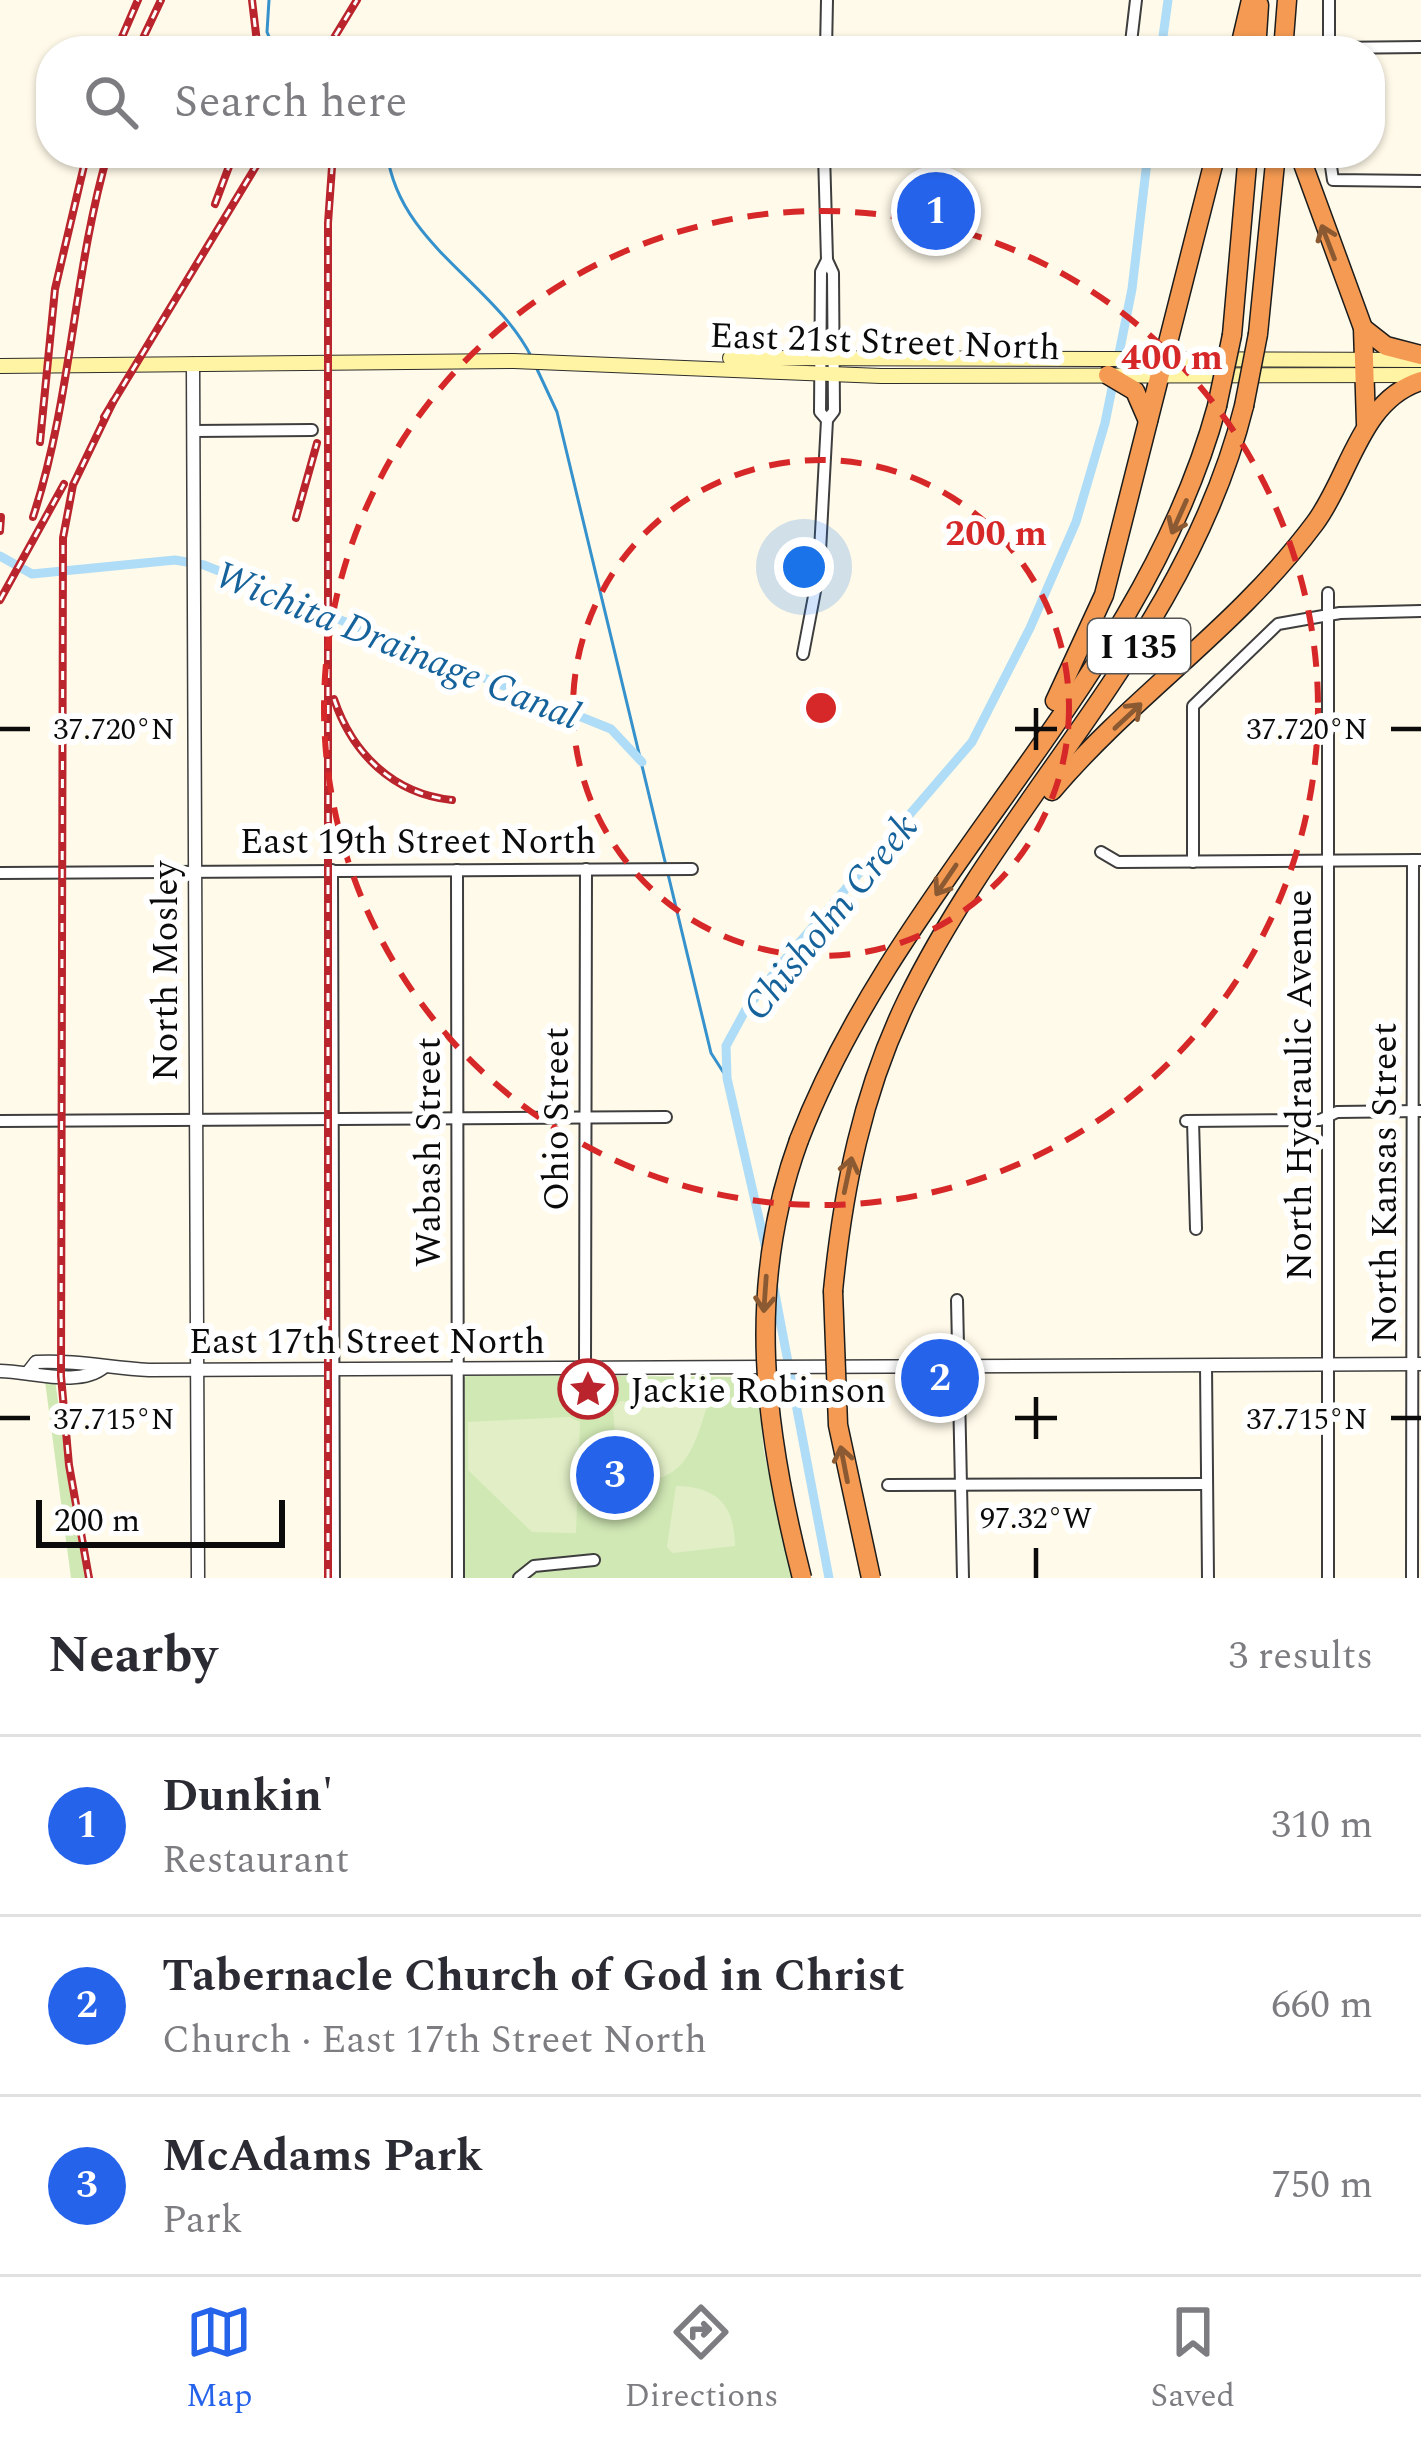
<!DOCTYPE html>
<html lang="en">
<head>
<meta charset="utf-8">
<style>
	:root { --surface:#fff; --page:#f7f7f7; --text:#2b2b33; --muted:#7c7c81; --line:#e1e1e2; --accent:#2563eb }
	body { margin:0; font-family:Spectral,serif; background:var(--page); color:var(--text) }
	.scale { position:absolute; left:36px; bottom:30px; width:249px; box-sizing:border-box; padding-left:12px; border:6px solid #0b0b0b; border-top:0; font-size:33px; line-height:42px; white-space:nowrap; color:#0b0b0b; -webkit-text-stroke:9px #fff; paint-order:stroke }
	.you { position:absolute; left:804px; top:567px; width:42px; height:42px; margin:-30px; border:9px solid #fff; border-radius:50%; background:#1a73e8; box-shadow:0 0 0 18px #1a73e833 }
	.badge { display:grid; place-items:center; width:78px; height:78px; border-radius:50%; background:var(--accent); color:#fff; font-size:39px; font-weight:700 }
	.pin { position:absolute; translate:-50% -50%; border:6px solid #fff; box-shadow:0 3px 12px #0006 }
	.list { margin:0; padding:0; list-style:none }
	h2 { display:flex; justify-content:space-between; align-items:center; height:156px; margin:0; padding:0 48px; font-size:51px }
	h2 small { font-size:39px; font-weight:400; color:var(--muted) }
	.list li { display:grid; grid-template-columns:78px 1fr auto; gap:36px; align-items:center; box-sizing:border-box; height:180px; padding:0 48px; border-top:3px solid var(--line) }
	.list b { display:block; font-size:45px; white-space:nowrap }
	.list p { margin:0; font-size:39px; white-space:nowrap; color:var(--muted) }
	.list em { font-size:39px; font-style:normal; color:var(--muted) }
	.icon { flex:none; width:66px; height:66px; fill:none; stroke:currentColor; stroke-width:2; stroke-linecap:round; stroke-linejoin:round }
	.map { position:relative; flex:none; width:1421px; height:1578px; overflow:hidden }
	.search { position:absolute; background:var(--surface); box-shadow:0 3px 9px #0004; left:36px; right:36px; top:36px; height:132px; display:flex; align-items:center; gap:30px; box-sizing:border-box; padding:0 42px; border-radius:48px; color:var(--muted); font-size:45px }
	.sheet { height:696px; background:var(--surface) }
	nav { display:flex; justify-content:space-around; align-items:center; box-sizing:border-box; height:168px; border-top:3px solid var(--line); background:var(--surface); font-size:33px; color:var(--muted) }
	nav a { display:grid; justify-items:center; gap:6px }
	nav .on { color:var(--accent) }
	.map>svg:first-child { display:block }
	.green { fill:#d0e8b4 }
	.pitch { fill:#e2efc6 }
	.lines { fill:none; stroke-linecap:round; stroke-linejoin:round }
	.stream { stroke:#3692cd; stroke-width:3 }
	.canal { stroke:#afdcf6; stroke-width:9 }
	.minor-casing { stroke:#3e3e3e; stroke-width:14 }
	.tertiary-casing { stroke:#3e3e3e; stroke-width:15 }
	.secondary-casing { stroke:#2d2d2d; stroke-width:16 }
	.motorway-casing { stroke:#1c1c1c; stroke-width:21 }
	.minor { stroke:#fff; stroke-width:10 }
	.tertiary { stroke:#fff; stroke-width:12 }
	.secondary { stroke:#fff4a4; stroke-width:14 }
	.motorway { stroke:#f49a52; stroke-width:18 }
	.rail-casing { stroke:#ba242d; stroke-width:8 }
	.rail { stroke:#fff; stroke-width:3; stroke-dasharray:9; stroke-linecap:butt }
	.motorway-bridge-casing { stroke:#1c1c1c; stroke-width:21; stroke-linecap:butt }
	.motorway-bridge { stroke:#f49a52; stroke-width:18 }
	.oneway { stroke:#8b5a32 }
	.ticks { fill:none; stroke:#0b0b0b; stroke-width:4.5 }
	.ring { fill:none; stroke:#d62828; stroke-width:6; stroke-dasharray:21 15 }
	.labels { text-anchor:middle; stroke-width:12; stroke-linejoin:round; paint-order:stroke }
	.shield { fill:#fff; stroke:#545454; stroke-width:3 }
	.shield-label { font-size:33px; font-weight:bold; fill:#0b0b0b }
	.street-label { font-size:36px; fill:#0b0b0b; stroke:#fff }
	.poi-label { font-size:36px; fill:#0b0b0b; stroke:#fff; text-anchor:start }
	.water-label { font-size:39px; font-style:italic; fill:#16639c; stroke:#fff }
	.ticks-label { font-size:30px; text-anchor:middle; fill:#0b0b0b; stroke:#fff; stroke-width:12; stroke-linejoin:round; paint-order:stroke }
	.centre { fill:#d62828; stroke:#fff; stroke-width:6 }
	.ring-label { font-size:36px; text-anchor:middle; font-weight:bold; fill:#d62828; stroke:#fff; stroke-width:12; stroke-linejoin:round; paint-order:stroke }
</style>
</head>
<body>
<div class="map">
<svg width="1421" height="1578" viewBox="0 0 1421 1578">
	<rect width="100%" height="100%" fill="#fffae9"/>
	<!-- green -->
	<g class="green">
		<polygon points="467,1375 756,1377 764,1452 793,1578 462,1578 462,1380"/>
		<polygon points="45,1381 55,1381 86,1578 71,1578"/>
	</g>
	<!-- pitch -->
	<g class="pitch">
		<path d="M620 1401 707 1406C690 1463 681 1481 619 1486L613 1409Z"/>
		<polygon points="569,1417 580,1422 576,1533 532,1532 468,1470 468,1422"/>
		<path d="M676 1486C718 1487 734 1505 735 1546L672 1553 667 1547Z"/>
	</g>
	<g class="lines">
		<!-- stream -->
		<g class="stream">
			<polyline points="269,0 267,32 275,51"/>
			<path d="M387 153C399 245 494 282 532 358"/>
			<polyline points="536,367 557,412 711,1053 727,1078"/>
		</g>
		<!-- canal -->
		<g class="canal">
			<polyline points="1161,51 1168,0"/>
			<polyline points="0,556 32,574 175,560 204,565 611,729 642,762"/>
			<polyline points="766,1249 727,1078 726,1046 745,1011 781,964 972,742 1030,628 1076,522 1105,423 1132,289 1148,153"/>
			<polyline points="773,1283 829,1578"/>
		</g>
		<defs>
			<g id="minor">
				<polyline points="1329,48 1421,47"/>
				<polyline points="826,51 827,0"/>
				<polyline points="1130,51 1136,0"/>
				<polyline points="1329,51 1329,0"/>
				<polyline points="824,153 827,260 821,272 820,412 827,420"/>
				<polyline points="1329,153 1333,180 1421,181"/>
				<polyline points="193,431 312,430"/>
				<polyline points="1328,593 1328,1578"/>
				<polyline points="803,654 819,570 827,420 834,411 833,273 827,260"/>
				<polyline points="1101,852 1118,862 1421,860"/>
				<polyline points="1193,862 1193,706 1278,624 1340,613 1421,611"/>
				<polyline points="332,870 334,1578"/>
				<polyline points="457,870 458,1578"/>
				<polyline points="0,873 692,869"/>
				<polyline points="0,1121 666,1117"/>
				<polyline points="1186,1121 1320,1120 1337,1112 1421,1111"/>
				<polyline points="1193,1121 1196,1229"/>
				<polyline points="957,1300 963,1578"/>
				<polyline points="1206,1366 1208,1578"/>
				<polyline points="585,1370 586,869"/>
				<polyline points="888,1485 1207,1484"/>
				<polyline points="519,1578 534,1566 594,1560"/>
				<polyline points="1412,1578 1413,860"/>
			</g>
			<g id="tertiary">
				<polyline points="193,364 198,1578"/>
				<path d="M0 1371C30 1371 79 1388 104 1367"/>
				<path d="M29 1371 36 1362C77 1360 110 1368 149 1370L1421 1364"/>
			</g>
			<g id="secondary">
				<polyline points="730,358 1421,360"/>
				<polyline points="0,366 514,361 881,376 1421,375"/>
			</g>
			<g id="motorway">
				<polyline points="1239,51 1251,0"/>
				<polyline points="1256,51 1259,5"/>
				<polyline points="1283,51 1287,0"/>
				<polyline points="1299,153 1363,328 1366,424"/>
				<polyline points="1363,328 1386,346 1421,355"/>
				<polyline points="1258,334 1276,153"/>
				<polyline points="1232,335 1248,153"/>
				<polyline points="1108,375 1135,391 1148,421"/>
				<polyline points="1055,701 1104,595 1216,153"/>
				<path d="M1052 791C1134 694 1236 629 1315 523 1350 476 1360 400 1421 381"/>
				<path d="M799 1140C901 875 1142 683 1217 406"/>
				<path d="M833 1291C843 1189 862 1093 907 1000 1008 793 1187 636 1244 406"/>
			</g>
		</defs>
		<!-- minor casing -->
		<use href="#minor" class="minor-casing"/>
		<!-- tertiary casing -->
		<use href="#tertiary" class="tertiary-casing"/>
		<!-- secondary casing -->
		<use href="#secondary" class="secondary-casing"/>
		<!-- motorway casing -->
		<use href="#motorway" class="motorway-casing"/>
		<!-- minor -->
		<use href="#minor" class="minor"/>
		<!-- tertiary -->
		<use href="#tertiary" class="tertiary"/>
		<!-- secondary -->
		<use href="#secondary" class="secondary"/>
		<!-- motorway -->
		<use href="#motorway" class="motorway"/>
		<defs>
			<g id="rail">
				<polyline points="252,0 258,51"/>
				<polyline points="116,51 138,0"/>
				<polyline points="137,51 161,0"/>
				<polyline points="326,51 357,0"/>
				<polyline points="215,204 234,153"/>
				<polyline points="104,417 264,153"/>
				<polyline points="40,442 55,289 87,153"/>
				<path d="M33 517C72 398 73 273 108 153"/>
				<polyline points="296,518 317,443"/>
				<polyline points="0,531 1,517"/>
				<polyline points="0,600 64,484"/>
				<path d="M334 699C352 753 393 794 452 800"/>
				<polyline points="89,1578 69,1465 61,1376 63,538 73,485 113,402"/>
				<polyline points="328,1578 328,223 333,153"/>
			</g>
		</defs>
		<!-- rail casing -->
		<use href="#rail" class="rail-casing"/>
		<!-- rail -->
		<use href="#rail" class="rail"/>
		<defs>
			<g id="motorway-bridge">
				<polyline points="1217,406 1232,335"/>
				<polyline points="1244,406 1258,334"/>
				<path d="M799 1140C745 1288 764 1429 802 1578"/>
				<polyline points="833,1291 838,1425 871,1578"/>
			</g>
		</defs>
		<!-- motorway-bridge casing -->
		<use href="#motorway-bridge" class="motorway-bridge-casing"/>
		<!-- motorway-bridge -->
		<use href="#motorway-bridge" class="motorway-bridge"/>
	</g>
	<!-- one-way arrows -->
	<defs><path id="oneway-shaft" d="M-6 0H5M1.5-3L5.5 0L1.5 3" fill="none" stroke-width="1.6" stroke-linecap="round" stroke-linejoin="round" transform="scale(3)"/></defs>
	<g class="oneway">
		<use href="#oneway-shaft" transform="translate(1328 242) rotate(-111)"/>
		<use href="#oneway-shaft" transform="translate(1179 517) rotate(114)"/>
		<use href="#oneway-shaft" transform="translate(1128 716) rotate(-43)"/>
		<use href="#oneway-shaft" transform="translate(946 880) rotate(124)"/>
		<use href="#oneway-shaft" transform="translate(848 1175) rotate(-78)"/>
		<use href="#oneway-shaft" transform="translate(765 1294) rotate(94)"/>
		<use href="#oneway-shaft" transform="translate(844 1464) rotate(-101)"/>
	</g>
	<!-- ticks -->
	<path class="ticks" d="M1036 708V750M0 729H30M1015 729H1057M1391 729H1421M1036 1397V1439M0 1418H30M1015 1418H1057M1391 1418H1421M1036 1548V1578"/>
	<!-- distance rings -->
	<g class="ring">
		<circle cx="821" cy="708" r="248"/>
		<circle cx="821" cy="708" r="497"/>
	</g>
	<!-- icons -->
	<defs>
		<symbol id="sight-ring" viewBox="-11 -11 22 22"><circle r="9.5" fill="#fff" stroke="#ba242d" stroke-width="1.5"/><path d="M0-6L1.8-2.2L6-1.7L2.9 1.2L3.7 5.4L0 3.3L-3.7 5.4L-2.9 1.2L-6-1.7L-1.8-2.2Z" fill="#ba242d"/></symbol>
	</defs>
	<g fill-rule="evenodd">
		<use href="#sight-ring" x="555" y="1356" width="66" height="66"/>
	</g>
	<g class="labels">
		<!-- shield labels -->
		<rect class="shield" x="1088" y="619" width="102" height="54" rx="9"/>
		<g class="shield-label">
			<text x="1139" y="658">I 135</text>
		</g>
		<!-- street labels -->
		<g class="street-label">
			<text transform="translate(885 340) rotate(2)" y="13">East 21st Street North</text>
			<text x="418" y="853">East 19th Street North</text>
			<text transform="translate(164 971) rotate(-90)" y="13">North Mosley</text>
			<text transform="translate(1298 1085) rotate(-90)" y="13">North Hydraulic Avenue</text>
			<text transform="translate(555 1119) rotate(-90)" y="13">Ohio Street</text>
			<text transform="translate(427 1152) rotate(-90)" y="13">Wabash Street</text>
			<text transform="translate(1383 1183) rotate(-90)" y="13">North Kansas Street</text>
			<text x="367" y="1353">East 17th Street North</text>
		</g>
		<!-- poi labels -->
		<g class="poi-label">
			<text x="630" y="1402">Jackie Robinson</text>
		</g>
		<!-- water labels -->
		<g class="water-label">
			<text transform="translate(398 644) rotate(22)" y="14">Wichita Drainage Canal</text>
			<text transform="translate(829 916) rotate(-51)" y="14">Chisholm Creek</text>
		</g>
	</g>
	<g class="ticks-label">
		<text x="114" y="739">37.720°N</text>
		<text x="1307" y="739">37.720°N</text>
		<text x="114" y="1429">37.715°N</text>
		<text x="1307" y="1429">37.715°N</text>
		<text x="1036" y="1528">97.32°W</text>
	</g>
	<circle cx="821" cy="708" r="18" class="centre"/>
	<g class="ring-label">
		<text x="1172" y="369">400 m</text>
		<text x="996" y="545">200 m</text>
	</g>
</svg>
<div class="scale">200 m</div>
<div class="you"></div>
<div class="pin badge" style="left:936px;top:211px">1</div>
<div class="pin badge" style="left:940px;top:1378px">2</div>
<div class="pin badge" style="left:615px;top:1475px">3</div>
<div class="search"><svg class="icon" aria-label="search" viewBox="0 0 24 24"><circle cx="10" cy="10" r="6"/><path d="M15 15l6 6"/></svg>Search here</div>
</div>
<section class="sheet">
<h2>Nearby<small>3 results</small></h2>
<ul class="list">
<li><span class="badge">1</span><div><b>Dunkin'</b><p>Restaurant</p></div><em>310 m</em></li>
<li><span class="badge">2</span><div><b>Tabernacle Church of God in Christ</b><p>Church · East 17th Street North</p></div><em>660 m</em></li>
<li><span class="badge">3</span><div><b>McAdams Park</b><p>Park</p></div><em>750 m</em></li>
</ul>
</section>
<nav>
<a class="on"><svg class="icon" aria-label="map" viewBox="0 0 24 24"><path d="M3 6l6-2 6 2 6-2v14l-6 2-6-2-6 2zM9 4v14M15 6v14"/></svg>Map</a>
<a><svg class="icon" aria-label="directions" viewBox="0 0 24 24"><path d="M12 3l9 9-9 9-9-9zM9 14v-3h6M13 9l2 2-2 2"/></svg>Directions</a>
<a><svg class="icon" aria-label="saved" viewBox="0 0 24 24"><path d="M7 4h10v16l-5-4-5 4z"/></svg>Saved</a>
</nav>
</body>
</html>
